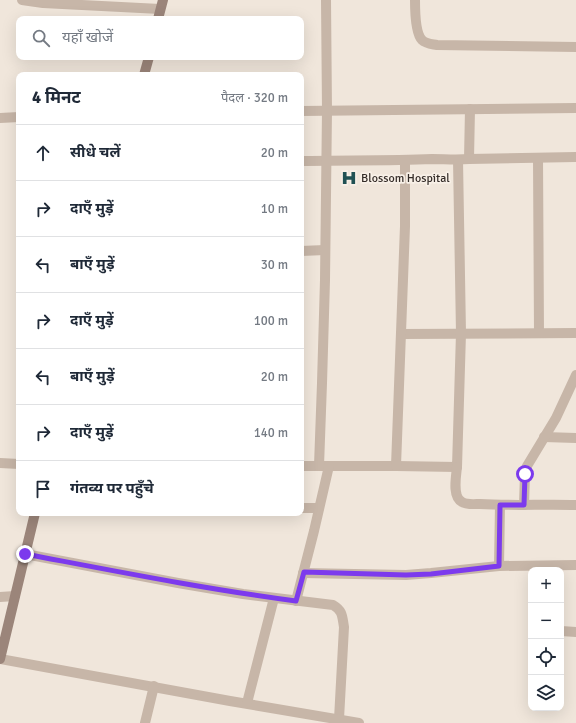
<!DOCTYPE html>
<html lang="hi">
<head>
<meta charset="utf-8">
<style>
	:root { --surface:#fff; --page:#f2f2f3; --text:#1f2937; --muted:#747a83; --line:#e0e1e3 }
	body { margin:0; font-family:Signika,"Noto Sans Devanagari",sans-serif; background:var(--page); color:var(--text) }
	.controls { position:absolute; right:12px; bottom:12px; display:grid; overflow:hidden; border-radius:8px; box-shadow:0 4px 16px #0002 }
	.controls button { width:36px; height:36px; display:grid; place-items:center; padding:0; border:0; border-bottom:1px solid var(--line); background:var(--surface); color:var(--text); font:20px sans-serif }
	.stop { position:absolute; width:12px; height:12px; margin:-9px; border:3px solid #7c3aed; border-radius:50%; background:#fff }
	.stop.end { background:#7c3aed; border-color:#fff; box-shadow:0 1px 4px #0008 }
	.list { margin:0; padding:0; list-style:none }
	h2 { display:flex; justify-content:space-between; align-items:center; height:52px; margin:0; padding:0 16px; font-size:17px }
	h2 small { font-size:13px; font-weight:400; color:var(--muted) }
	.list li { display:grid; grid-template-columns:26px 1fr auto; gap:12px; align-items:center; box-sizing:border-box; height:56px; padding:0 16px; border-top:1px solid var(--line) }
	.list b { display:block; font-size:15px; white-space:nowrap }
	.list em { font-size:13px; font-style:normal; color:var(--muted) }
	.icon { flex:none; width:22px; height:22px; fill:none; stroke:currentColor; stroke-width:2; stroke-linecap:round; stroke-linejoin:round }
	.map { position:relative; flex:none; width:576px; height:723px; overflow:hidden }
	.search { position:absolute; background:var(--surface); box-shadow:0 4px 16px #0002; left:16px; top:16px; width:288px; height:44px; display:flex; align-items:center; gap:10px; box-sizing:border-box; padding:0 14px; border-radius:8px; color:var(--muted); font-size:15px }
	.panel { position:absolute; background:var(--surface); box-shadow:0 4px 16px #0002; left:16px; top:72px; width:288px; height:444px; border-radius:8px }
	.map>svg:first-child { display:block }
	.lines { fill:none; stroke-linecap:round; stroke-linejoin:round }
	.street { stroke:#c7b6a8; stroke-width:10 }
	.secondary { stroke:#9b857a; stroke-width:10 }
	.route { stroke:#7c3aed; stroke-width:5 }
	.labels { text-anchor:middle; stroke-width:3.5; stroke-linejoin:round; paint-order:stroke }
	.poi-label { font-size:12px; fill:#342c28; stroke:#f8f0e7; text-anchor:start }
</style>
</head>
<body>
<div class="map">
<svg width="576" height="723" viewBox="0 0 576 723">
	<rect width="100%" height="100%" fill="#f0e6db"/>
	<g class="lines">
		<!-- street -->
		<g class="street">
			<polyline points="22,0 43,3 160,9"/>
			<path d="M415 0C415 10 415 33 422 40 426 44 432 44 437 45L576 47"/>
			<polyline points="301,111 576,108"/>
			<polyline points="0,118 19,117"/>
			<polyline points="538,158 539,333"/>
			<polyline points="469,159 470,109"/>
			<path d="M301 161C345 160 388 161 432 159 444 159 456 160 469 159L576 157"/>
			<polyline points="301,251 325,250"/>
			<polyline points="401,334 576,333"/>
			<polyline points="544,437 576,438"/>
			<polyline points="0,463 19,464"/>
			<polyline points="301,466 396,466 457,467 461,333 458,160"/>
			<polyline points="319,466 322,383 325,280 327,110 326,0"/>
			<polyline points="396,466 405,226 405,160"/>
			<path d="M457 467C456 477 452 497 462 502 466 505 475 504 480 504 512 506 544 504 576 505"/>
			<polyline points="524,505 525,474 527,466 556,418 576,375"/>
			<polyline points="301,508 319,508"/>
			<path d="M25 554 178 583 243 594 333 605C343 611 342 616 344 627L339 719"/>
			<polyline points="499,566 500,505"/>
			<polyline points="303,573 406,575 431,573 499,566 576,565"/>
			<polyline points="0,597 15,596"/>
			<polyline points="296,601 314,531 329,466"/>
			<polyline points="561,631 576,632"/>
			<polyline points="0,659 230,701 359,723"/>
			<polyline points="247,703 274,598"/>
			<polyline points="145,723 154,686"/>
		</g>
		<!-- secondary -->
		<g class="secondary">
			<polyline points="158,19 163,0"/>
			<polyline points="144,75 149,57"/>
			<polyline points="0,659 35,513"/>
		</g>
	</g>
	<g class="lines">
		<!-- route -->
		<path class="route" d="M25 554C115 571 205 589 296 601L304 572 406 575 431 574 499 566 500 505H524L525 474"/>
	</g>
	<!-- icons -->
	<defs>
		<symbol id="hospital-bare" viewBox="-9 -9 18 18"><path d="M-5-5h3v3.5h4V-5h3V5h-3V1.5h-4V5h-3Z" fill="#205153" stroke="#f8f0e7" stroke-width="2.5" paint-order="stroke"/></symbol>
	</defs>
	<g fill-rule="evenodd">
		<use href="#hospital-bare" x="338" y="167" width="22" height="22"/>
	</g>
	<g class="labels">
		<!-- poi labels -->
		<g class="poi-label">
			<text x="361" y="182">Blossom Hospital</text>
		</g>
	</g>
</svg>
<div class="controls">
<button>+</button>
<button>−</button>
<button><svg class="icon" aria-label="locate" viewBox="0 0 24 24"><circle cx="12" cy="12" r="6"/><path d="M12 2v4M12 18v4M2 12h4M18 12h4"/></svg></button>
<button><svg class="icon" aria-label="layers" viewBox="0 0 24 24"><path d="M12 4l9 5-9 5-9-5zM3 14l9 5 9-5"/></svg></button>
</div>
<div class="stop" style="left:525px;top:474px"></div>
<div class="stop end" style="left:25px;top:554px"></div>
<div class="search"><svg class="icon" aria-label="search" viewBox="0 0 24 24"><circle cx="10" cy="10" r="6"/><path d="M15 15l6 6"/></svg>यहाँ खोजें</div>
<section class="panel">
<h2>4 मिनट<small>पैदल · 320 m</small></h2>
<ul class="list">
<li><svg class="icon" aria-label="ahead" viewBox="0 0 24 24"><path d="M12 20V5M6 11l6-6 6 6"/></svg><div><b>सीधे चलें</b></div><em>20 m</em></li>
<li><svg class="icon" aria-label="right" viewBox="0 0 24 24"><path d="M7 20v-9h11M14 6l5 5-5 5"/></svg><div><b>दाएँ मुड़ें</b></div><em>10 m</em></li>
<li><svg class="icon" aria-label="left" viewBox="0 0 24 24"><path d="M17 20v-9H6M10 6l-5 5 5 5"/></svg><div><b>बाएँ मुड़ें</b></div><em>30 m</em></li>
<li><svg class="icon" aria-label="right" viewBox="0 0 24 24"><path d="M7 20v-9h11M14 6l5 5-5 5"/></svg><div><b>दाएँ मुड़ें</b></div><em>100 m</em></li>
<li><svg class="icon" aria-label="left" viewBox="0 0 24 24"><path d="M17 20v-9H6M10 6l-5 5 5 5"/></svg><div><b>बाएँ मुड़ें</b></div><em>20 m</em></li>
<li><svg class="icon" aria-label="right" viewBox="0 0 24 24"><path d="M7 20v-9h11M14 6l5 5-5 5"/></svg><div><b>दाएँ मुड़ें</b></div><em>140 m</em></li>
<li><svg class="icon" aria-label="arrive" viewBox="0 0 24 24"><path d="M6 21V4h12l-3 4 3 4H6"/></svg><div><b>गंतव्य पर पहुँचे</b></div></li>
</ul>
</section>
</div>
</body>
</html>
